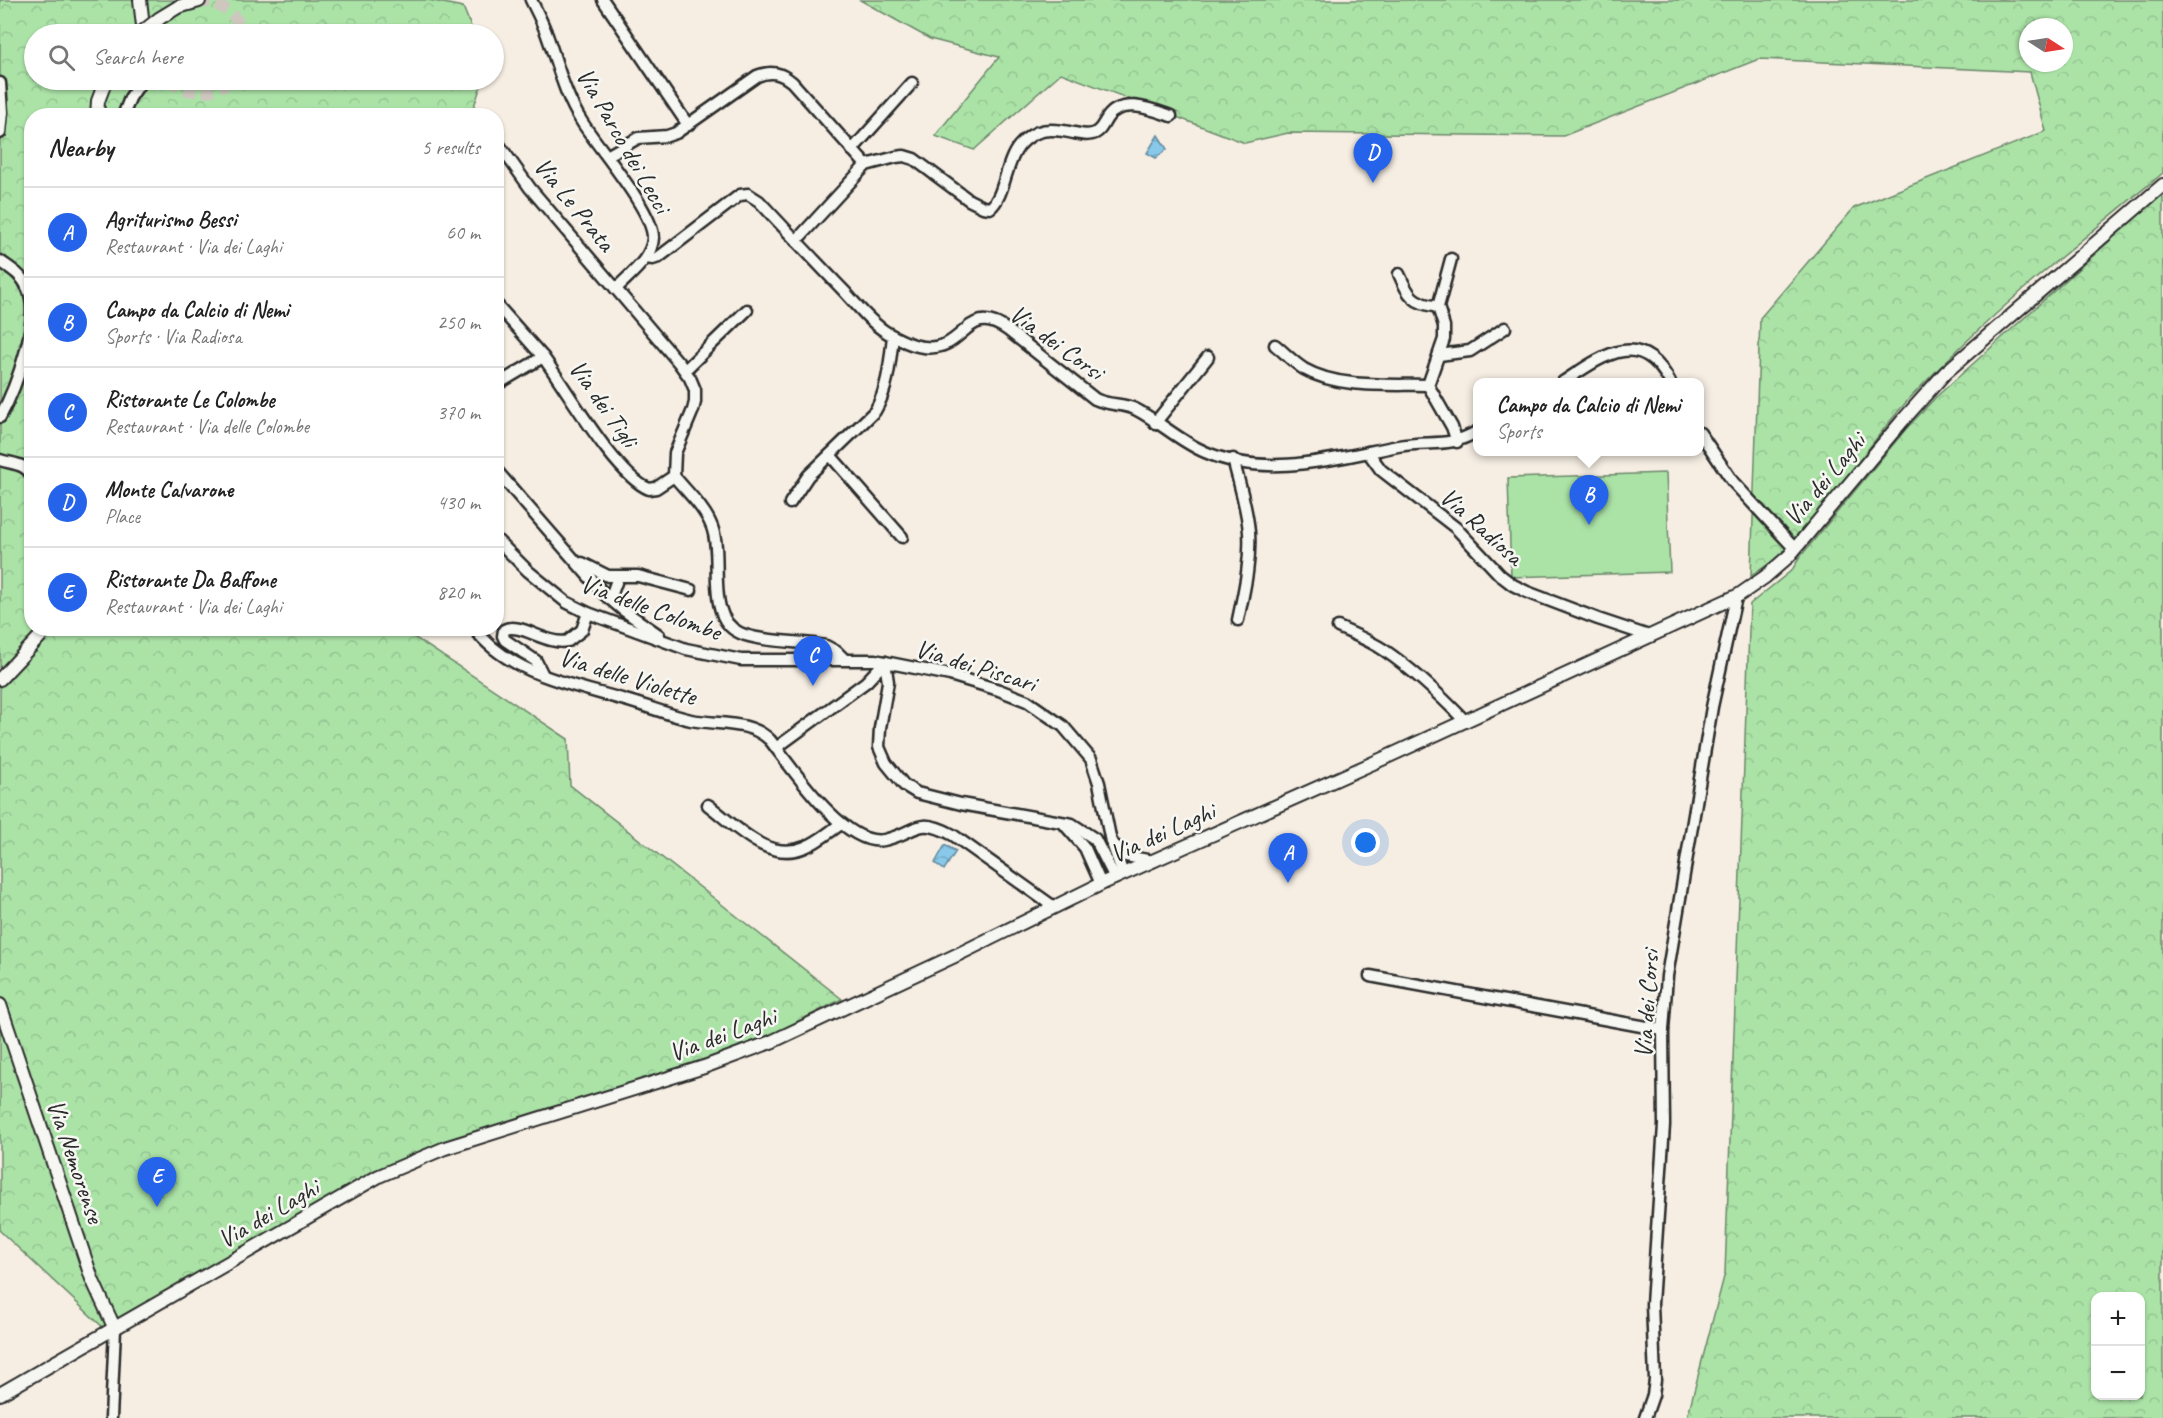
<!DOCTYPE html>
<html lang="en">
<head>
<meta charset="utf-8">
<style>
	:root { --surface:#fff; --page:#f2f2f2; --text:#222; --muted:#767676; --line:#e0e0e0; --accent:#2563eb }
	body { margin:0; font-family:Caveat,sans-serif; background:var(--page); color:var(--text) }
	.controls { position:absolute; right:18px; bottom:18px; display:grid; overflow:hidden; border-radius:12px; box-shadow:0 2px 4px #0004 }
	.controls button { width:54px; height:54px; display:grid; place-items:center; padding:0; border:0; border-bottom:2px solid var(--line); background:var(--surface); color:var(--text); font:30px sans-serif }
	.compass { position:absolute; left:2019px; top:18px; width:54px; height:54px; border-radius:50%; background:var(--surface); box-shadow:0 2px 4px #0004; rotate:102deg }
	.you { position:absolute; left:1366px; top:843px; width:21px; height:21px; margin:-15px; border:4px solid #fff; border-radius:50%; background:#1a73e8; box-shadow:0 0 0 9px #1a73e833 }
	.badge { display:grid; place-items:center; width:39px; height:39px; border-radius:50%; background:var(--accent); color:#fff; font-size:20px; font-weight:700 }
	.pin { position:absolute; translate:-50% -50px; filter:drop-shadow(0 2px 3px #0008) }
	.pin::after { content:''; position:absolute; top:32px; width:21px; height:18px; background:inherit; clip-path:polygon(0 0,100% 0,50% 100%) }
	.popup { position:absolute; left:1473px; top:378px; width:231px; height:78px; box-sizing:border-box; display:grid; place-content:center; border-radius:12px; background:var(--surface); filter:drop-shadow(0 2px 4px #0005); font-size:20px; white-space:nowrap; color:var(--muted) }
	.popup b { font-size:22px; color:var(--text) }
	.popup::after { content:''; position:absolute; left:50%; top:100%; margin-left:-12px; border:12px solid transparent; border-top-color:var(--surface) }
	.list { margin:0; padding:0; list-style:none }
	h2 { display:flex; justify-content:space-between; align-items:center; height:78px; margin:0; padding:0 24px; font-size:26px }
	h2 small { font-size:20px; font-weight:400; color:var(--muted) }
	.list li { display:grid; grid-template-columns:39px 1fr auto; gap:18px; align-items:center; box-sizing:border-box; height:90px; padding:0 24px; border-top:2px solid var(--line) }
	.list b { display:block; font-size:22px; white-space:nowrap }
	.list p { margin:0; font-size:20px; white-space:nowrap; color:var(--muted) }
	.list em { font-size:20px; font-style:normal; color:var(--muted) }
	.icon { flex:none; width:33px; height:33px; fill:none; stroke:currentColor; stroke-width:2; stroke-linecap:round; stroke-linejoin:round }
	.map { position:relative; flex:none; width:2163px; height:1418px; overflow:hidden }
	.search { position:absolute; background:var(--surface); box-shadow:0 2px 4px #0004; left:24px; top:24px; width:480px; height:66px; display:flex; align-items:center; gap:15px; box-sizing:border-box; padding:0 21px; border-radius:33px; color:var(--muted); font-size:22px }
	.panel { position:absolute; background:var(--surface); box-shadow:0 2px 4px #0004; left:24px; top:108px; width:480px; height:528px; border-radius:24px }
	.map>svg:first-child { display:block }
	.grass { fill:#abe3a7; stroke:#6b8769; stroke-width:1.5 }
	.forest { fill:url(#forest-crowns); stroke:#6b8769; stroke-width:1.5; fill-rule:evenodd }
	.water { fill:url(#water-waves); stroke:#63899d; stroke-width:1.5 }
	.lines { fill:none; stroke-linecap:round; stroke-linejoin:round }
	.major-tunnel { stroke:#cdc7be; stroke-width:12; stroke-dasharray:12 6; stroke-linecap:butt }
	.minor-casing { stroke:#2b2b2b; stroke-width:15 }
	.major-casing { stroke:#2b2b2b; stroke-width:16 }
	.minor { stroke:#f6f6f2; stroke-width:10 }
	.major { stroke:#f6f6f2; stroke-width:12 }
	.major-bridge-casing { stroke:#2b2b2b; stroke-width:16; stroke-linecap:butt }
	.major-bridge { stroke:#f6f6f2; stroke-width:12 }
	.labels { text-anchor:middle; stroke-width:5; stroke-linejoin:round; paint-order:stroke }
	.street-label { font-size:26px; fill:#2b2b2b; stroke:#f6f6f2 }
</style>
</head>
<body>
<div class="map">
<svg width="2163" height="1418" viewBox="0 0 2163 1418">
	<defs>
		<pattern id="forest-crowns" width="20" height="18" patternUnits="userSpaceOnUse" patternTransform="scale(1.5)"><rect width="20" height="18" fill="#abe3a7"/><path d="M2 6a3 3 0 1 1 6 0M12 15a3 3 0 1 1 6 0" fill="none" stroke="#93c390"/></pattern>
		<pattern id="water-waves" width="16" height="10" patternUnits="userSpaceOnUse" patternTransform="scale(1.5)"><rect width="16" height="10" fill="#88c8e9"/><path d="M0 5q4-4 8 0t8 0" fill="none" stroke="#76acc8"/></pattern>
	</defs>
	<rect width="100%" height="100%" fill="#f6eee3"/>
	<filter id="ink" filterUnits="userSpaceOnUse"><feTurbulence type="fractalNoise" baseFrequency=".0167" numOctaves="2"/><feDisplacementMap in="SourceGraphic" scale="12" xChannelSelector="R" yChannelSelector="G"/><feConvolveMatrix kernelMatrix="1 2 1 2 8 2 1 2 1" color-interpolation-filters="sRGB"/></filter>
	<g filter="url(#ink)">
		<!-- grass -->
		<polygon class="grass" points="1666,473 1670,572 1511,577 1508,478"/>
		<!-- forest -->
		<g class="forest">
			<polygon points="0,0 428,0 463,7 474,34 34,34 34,80 483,80 471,115 32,116 32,628 402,629 568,739 570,785 842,999 769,1036 721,1054 469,1134 384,1167 106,1330 0,1231"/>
			<path d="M860 0H2163V173C2076 244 1988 315 1911 397 1866 445 1834 503 1787 549 1776 559 1763 568 1751 576L1760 318 1854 208 2046 131 2030 72 1759 59 1563 136 1288 133 1245 143 1061 73 974 150 935 136 999 57 930 39ZM2028 27H2064V63H2028Z"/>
			<path d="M2163 193V1418H1687L1725 1273 1750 604 1792 570 1800 557 1906 429 1936 397ZM2096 1296H2140V1396H2096Z"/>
		</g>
		<!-- water -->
		<g class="water">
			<polygon points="1158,135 1167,149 1156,158 1147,153"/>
			<polygon points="945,845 956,851 944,870 935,863"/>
		</g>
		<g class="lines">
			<!-- major-tunnel -->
			<g class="major-tunnel">
				<path d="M199 1C221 2 237 14 244 34"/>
				<path d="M169 80C188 95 212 96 231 80"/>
			</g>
			<defs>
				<g id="minor">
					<path d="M531 0C537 12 544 25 548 38 558 66 565 96 582 122 597 146 654 212 653 238 652 259 629 275 616 289L679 363 690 378 695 390V402L693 410 675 453 674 476C687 492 705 508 712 527 724 558 704 617 740 633 760 642 801 641 826 646L837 652 844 659"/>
					<polyline points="603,0 688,125"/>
					<polyline points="0,83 2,112 0,133"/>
					<polyline points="123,116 130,98 142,80"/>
					<polyline points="500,146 530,188 616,289"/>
					<polyline points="852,150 912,83"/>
					<path d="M607 156 638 138 667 136 676 133 757 76C771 70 781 73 792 82L866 165"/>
					<path d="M796 241 866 165 896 157 904 156 914 159 969 200 983 207 990 208C1005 196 1005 163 1019 146 1035 127 1052 128 1074 133 1080 134 1086 136 1092 134 1100 133 1103 124 1107 118 1121 97 1151 109 1171 116"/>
					<path d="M646 258 653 259 659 257 740 195 748 194 759 201C787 231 815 261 844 291 857 305 870 322 886 332 898 339 911 346 924 347 966 353 965 299 1009 331L1095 399C1110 406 1123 403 1135 409 1159 421 1179 441 1205 452 1267 479 1336 458 1398 446 1430 440 1448 449 1478 431"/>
					<path d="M0 261C10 268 22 275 27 287 43 317 15 390 0 417"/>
					<path d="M1399 274C1409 296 1412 303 1438 307"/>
					<polyline points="497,305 543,357"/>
					<path d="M1275 345C1285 353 1293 362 1304 369 1339 389 1389 384 1428 385"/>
					<polyline points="1439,355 1470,351 1505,328"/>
					<polyline points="685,370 747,310"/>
					<path d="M1563 382C1601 357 1640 326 1670 382"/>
					<path d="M496 385 543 357C567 389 615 475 649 489L656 488 674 476"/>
					<polyline points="1428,385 1444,339 1444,326 1438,307 1451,259"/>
					<polyline points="1428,385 1452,427 1457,442"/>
					<polyline points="1155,423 1208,357"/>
					<polyline points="1700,433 1733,482 1795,549"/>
					<polyline points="1368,452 1381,470 1456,528 1500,575 1513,585 1527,592 1598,619 1649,636"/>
					<polyline points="830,455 902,537"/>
					<path d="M1233 459C1239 483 1247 507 1249 532 1251 562 1244 591 1238 620"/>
					<path d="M0 460C12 464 27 463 32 477"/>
					<polyline points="496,470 604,594 623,610 659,635"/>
					<path d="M790 503 808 476 875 411C888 389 890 362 893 336"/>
					<polyline points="496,539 528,571 566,602 588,613 686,649 741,660 875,660 950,675 999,690 1027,701 1063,726 1091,759 1099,783 1111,842 1126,856 1153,861"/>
					<polyline points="582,563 608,576 638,576 691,590"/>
					<polyline points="610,599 618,577"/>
					<path d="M1338 627C1353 634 1369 640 1384 650 1412 669 1441 696 1465 721"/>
					<path d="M474 628C508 674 574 685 625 700 647 706 669 715 691 720 718 725 750 720 770 740 792 768 845 848 884 840 917 833 916 815 953 835L1054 907"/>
					<polyline points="885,662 888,682 880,728 879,747 886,763 904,785 917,793 961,804 1072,824 1095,839 1115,878"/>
					<path d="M543 675 536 661 505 640 503 636 504 630C519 621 547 646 568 641L582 630 588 613"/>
					<polyline points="776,748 866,682 885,662"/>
					<path d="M708 805C736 826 768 863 805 847 818 842 829 832 841 824"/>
					<polyline points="1065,825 1085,848 1101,884"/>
					<polyline points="1112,843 1123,874"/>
					<polyline points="1370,976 1663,1030"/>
					<polyline points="111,1418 115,1329"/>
					<polyline points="1645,1418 1653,1395 1655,1380 1652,1304 1664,1125 1663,1030 1667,976 1712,707 1736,597"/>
				</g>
				<g id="major">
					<polyline points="140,0 144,34"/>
					<polyline points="178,7 199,1"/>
					<polyline points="97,116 98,101 106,80"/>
					<polyline points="0,679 48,628"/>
					<polyline points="0,1005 92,1279 115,1329"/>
					<polyline points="0,1394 379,1176 445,1148 704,1067 771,1042 961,953 1103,883 1389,756 1739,595 1765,577 1789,556 1903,420 1946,372 2163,185"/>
				</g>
			</defs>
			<!-- minor casing -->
			<use href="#minor" class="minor-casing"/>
			<!-- major casing -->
			<use href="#major" class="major-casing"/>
			<!-- minor -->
			<use href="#minor" class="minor"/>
			<!-- major -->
			<use href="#major" class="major"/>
			<defs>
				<polyline id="major-bridge" points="140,34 160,18 178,7"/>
			</defs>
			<!-- major-bridge casing -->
			<use href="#major-bridge" class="major-bridge-casing"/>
			<!-- major-bridge -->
			<use href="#major-bridge" class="major-bridge"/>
		</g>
	</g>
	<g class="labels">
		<!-- street labels -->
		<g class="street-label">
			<text transform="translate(624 140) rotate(60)" y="9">Via Parco dei Lecci</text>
			<text transform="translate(575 204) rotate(51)" y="9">Via Le Prata</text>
			<text transform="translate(1057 342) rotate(36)" y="9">Via dei Corsi</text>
			<text transform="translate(604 403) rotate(55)" y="9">Via dei Tigli</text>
			<text transform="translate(1824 479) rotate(-50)" y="9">Via dei Laghi</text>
			<text transform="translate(1482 526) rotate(42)" y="9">Via Radiosa</text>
			<text transform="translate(651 607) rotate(20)" y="9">Via delle Colombe</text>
			<text transform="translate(976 665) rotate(17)" y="9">Via dei Piscari</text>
			<text transform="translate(628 676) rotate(17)" y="9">Via delle Violette</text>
			<text transform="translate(1162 832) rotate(-24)" y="9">Via dei Laghi</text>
			<text transform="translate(1646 1004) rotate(-86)" y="9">Via dei Corsi</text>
			<text transform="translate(722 1034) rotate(-20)" y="9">Via dei Laghi</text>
			<text transform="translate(76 1161) rotate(71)" y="9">Via Nemorense</text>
			<text transform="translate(268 1213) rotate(-30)" y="9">Via dei Laghi</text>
		</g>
	</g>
</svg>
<div class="controls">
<button>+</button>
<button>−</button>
</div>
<svg class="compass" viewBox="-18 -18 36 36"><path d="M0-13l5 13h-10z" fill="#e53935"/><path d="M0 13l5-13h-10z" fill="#767676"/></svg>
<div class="you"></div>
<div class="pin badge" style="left:1288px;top:883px">A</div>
<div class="pin badge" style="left:1589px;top:525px">B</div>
<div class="popup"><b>Campo da Calcio di Nemi</b>Sports</div>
<div class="pin badge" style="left:813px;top:686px">C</div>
<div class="pin badge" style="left:1373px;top:183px">D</div>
<div class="pin badge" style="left:157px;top:1207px">E</div>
<div class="search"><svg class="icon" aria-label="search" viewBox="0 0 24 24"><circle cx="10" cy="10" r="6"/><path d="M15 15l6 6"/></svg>Search here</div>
<section class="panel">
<h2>Nearby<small>5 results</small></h2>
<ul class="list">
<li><span class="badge">A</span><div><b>Agriturismo Bessi</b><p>Restaurant · Via dei Laghi</p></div><em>60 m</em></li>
<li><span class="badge">B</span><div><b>Campo da Calcio di Nemi</b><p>Sports · Via Radiosa</p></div><em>250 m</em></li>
<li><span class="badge">C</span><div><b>Ristorante Le Colombe</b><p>Restaurant · Via delle Colombe</p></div><em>370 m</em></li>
<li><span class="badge">D</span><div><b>Monte Calvarone</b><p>Place</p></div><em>430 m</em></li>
<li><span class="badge">E</span><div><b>Ristorante Da Baffone</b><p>Restaurant · Via dei Laghi</p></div><em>820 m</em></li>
</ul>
</section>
</div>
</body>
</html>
